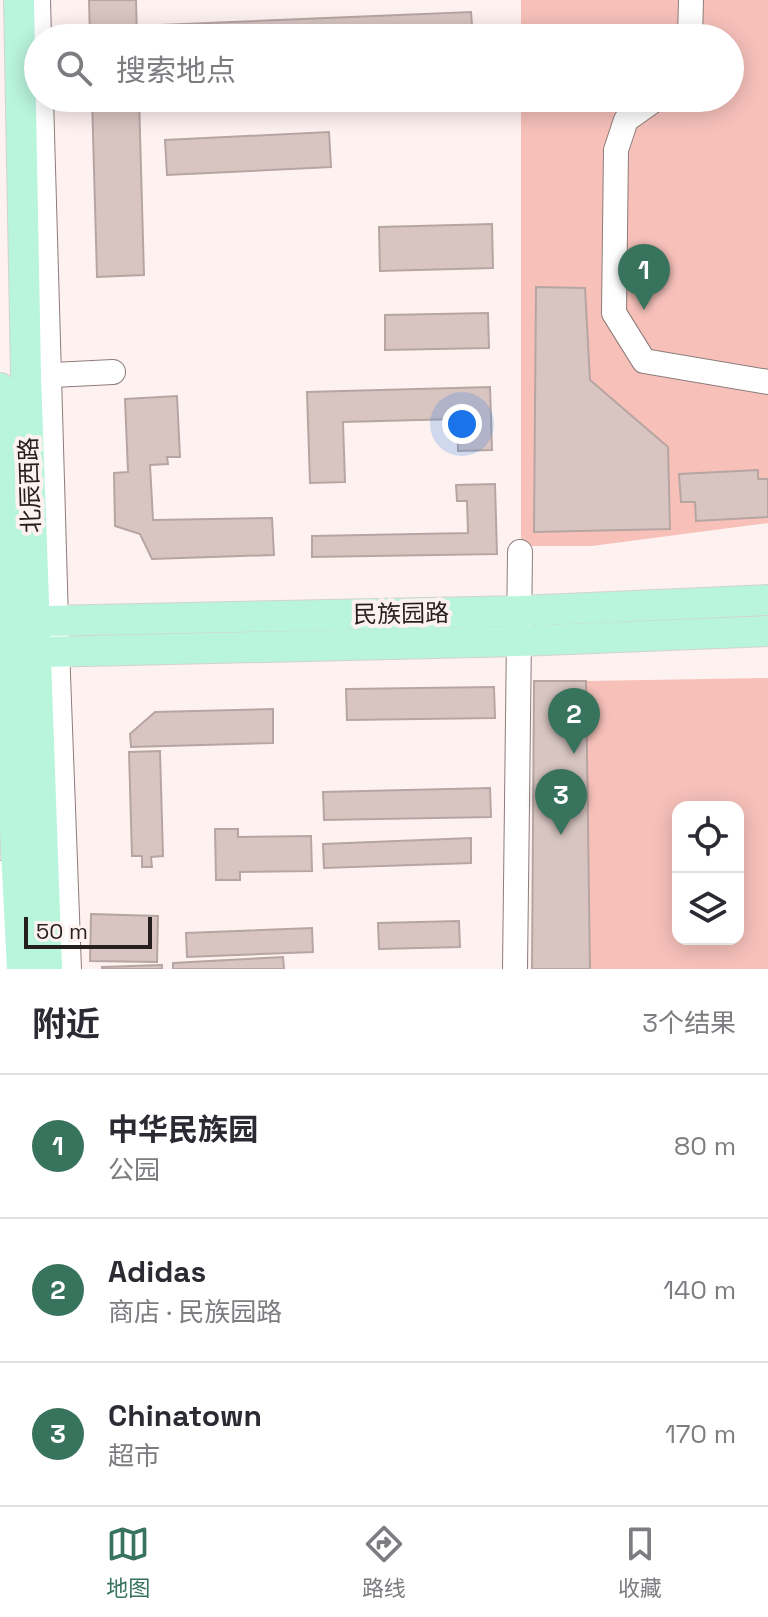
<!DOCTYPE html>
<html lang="zh">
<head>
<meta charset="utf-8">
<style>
	:root { --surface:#fff; --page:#f7f7f7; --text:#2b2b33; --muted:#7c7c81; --line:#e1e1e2; --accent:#37735d }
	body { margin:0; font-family:"Space Grotesk","Noto Sans SC",sans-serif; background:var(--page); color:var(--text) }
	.controls { position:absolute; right:24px; bottom:24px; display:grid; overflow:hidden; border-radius:16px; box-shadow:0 4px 20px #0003 }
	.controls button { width:72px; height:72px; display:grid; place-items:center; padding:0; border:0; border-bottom:2px solid var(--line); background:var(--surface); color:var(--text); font:40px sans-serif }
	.scale { position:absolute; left:24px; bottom:20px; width:128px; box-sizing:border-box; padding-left:8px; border:4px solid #251f1e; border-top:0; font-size:22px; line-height:28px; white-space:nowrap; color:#251f1e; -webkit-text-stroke:6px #fef2f1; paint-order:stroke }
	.you { position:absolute; left:462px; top:424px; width:28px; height:28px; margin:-20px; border:6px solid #fff; border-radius:50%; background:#1a73e8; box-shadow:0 0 0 12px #1a73e833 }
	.badge { display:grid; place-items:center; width:52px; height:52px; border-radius:50%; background:var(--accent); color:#fff; font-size:26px; font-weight:700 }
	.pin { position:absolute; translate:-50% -66px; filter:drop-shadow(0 2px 4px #0008) }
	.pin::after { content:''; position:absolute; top:42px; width:28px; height:24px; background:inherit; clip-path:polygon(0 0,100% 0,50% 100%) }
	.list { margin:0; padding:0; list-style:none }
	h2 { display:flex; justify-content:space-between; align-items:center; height:104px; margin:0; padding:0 32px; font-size:34px }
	h2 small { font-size:26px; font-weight:400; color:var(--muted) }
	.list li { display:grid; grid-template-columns:52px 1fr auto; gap:24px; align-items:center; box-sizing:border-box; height:144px; padding:0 32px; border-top:2px solid var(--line) }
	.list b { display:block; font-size:30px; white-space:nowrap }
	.list p { margin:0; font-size:26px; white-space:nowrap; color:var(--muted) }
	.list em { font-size:26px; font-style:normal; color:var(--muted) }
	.icon { flex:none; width:44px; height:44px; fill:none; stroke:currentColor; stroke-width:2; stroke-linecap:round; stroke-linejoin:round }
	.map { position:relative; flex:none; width:768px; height:969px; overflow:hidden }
	.search { position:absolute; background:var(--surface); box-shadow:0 4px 20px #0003; left:24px; right:24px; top:24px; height:88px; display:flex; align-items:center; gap:20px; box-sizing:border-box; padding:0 28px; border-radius:44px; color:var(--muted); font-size:30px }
	.sheet { height:536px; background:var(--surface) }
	nav { display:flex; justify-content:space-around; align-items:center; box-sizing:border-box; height:112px; border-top:2px solid var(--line); background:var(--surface); font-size:22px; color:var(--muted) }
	nav a { display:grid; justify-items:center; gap:4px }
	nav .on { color:var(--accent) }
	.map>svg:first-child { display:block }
	.green { fill:#f7c1ba; fill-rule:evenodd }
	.building { fill:#d8c5c2; stroke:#b7a5a2; stroke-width:2 }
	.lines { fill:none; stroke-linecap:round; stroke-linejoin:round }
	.minor-casing { stroke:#8d7c7a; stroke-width:26 }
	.major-casing { stroke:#d3d2d2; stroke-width:32 }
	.minor { stroke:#fff; stroke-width:24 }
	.major { stroke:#b9f4dd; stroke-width:30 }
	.labels { text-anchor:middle; stroke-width:8; stroke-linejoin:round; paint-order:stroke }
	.street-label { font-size:24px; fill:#251f1e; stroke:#fef2f1 }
</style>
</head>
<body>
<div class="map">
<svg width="768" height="969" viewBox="0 0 768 969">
	<rect width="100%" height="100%" fill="#fef2f1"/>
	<!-- green -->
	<g class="green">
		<polygon points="521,0 768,0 768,523 592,546 521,546 521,98 730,98 730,38 521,38"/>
		<path d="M768 678V969H590L586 681ZM678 807H738V939H678Z"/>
	</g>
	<!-- building -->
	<g class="building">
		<polygon points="89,0 136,0 137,38 90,38"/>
		<polygon points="471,12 473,38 162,38 161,25"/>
		<polygon points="92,98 139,98 144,275 97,277"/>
		<polygon points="329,132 331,167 167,175 165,140"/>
		<polygon points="492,224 493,268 380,271 379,227"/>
		<polygon points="536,287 585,288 590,380 668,447 670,529 534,532"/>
		<polygon points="488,313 489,348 385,350 385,315"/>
		<polygon points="490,387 492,450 458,451 457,419 343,422 345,482 310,483 307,392"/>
		<polygon points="177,396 180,457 167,457 168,464 150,465 153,520 272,518 274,555 152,559 140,534 115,526 114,473 128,472 125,399"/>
		<polygon points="758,470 758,479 768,479 768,517 696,521 695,502 681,502 679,474"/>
		<polygon points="495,484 497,554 312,557 312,536 468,533 467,501 457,501 456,485"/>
		<polygon points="534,681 586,681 590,969 532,969"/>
		<polygon points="494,687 495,718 347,720 346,689"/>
		<polygon points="273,709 273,743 131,747 130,734 155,712"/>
		<polygon points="160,751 163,856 151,857 152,867 142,867 142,856 132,856 129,752"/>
		<polygon points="490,788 491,817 324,820 323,792"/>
		<polygon points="215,829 238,829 238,837 311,836 312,871 240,872 240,880 216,880"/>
		<polygon points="471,838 471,863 324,868 323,844"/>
		<polygon points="91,914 158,916 157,962 90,961"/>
		<polygon points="459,921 460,947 379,949 378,923"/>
		<polygon points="312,928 313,952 187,957 186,933"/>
		<polygon points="283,957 284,969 173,969 173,963"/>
		<polygon points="162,965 162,969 102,969 102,967"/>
	</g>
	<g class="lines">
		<defs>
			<g id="minor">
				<polyline points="38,0 39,38"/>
				<polyline points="690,38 691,0"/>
				<polyline points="41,98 56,621 69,969"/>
				<polyline points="657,98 626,120 616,150 614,313 644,361 768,382"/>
				<polyline points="33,376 113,372"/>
				<polyline points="0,873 4,969"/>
				<polyline points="515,969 520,552"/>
			</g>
			<g id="major">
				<polyline points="19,0 26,376 47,969"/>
				<polyline points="0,388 6,653 22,969"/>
				<polyline points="0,622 520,611 768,600"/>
				<polyline points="0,653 519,641 768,631"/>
			</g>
		</defs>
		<!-- minor casing -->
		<use href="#minor" class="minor-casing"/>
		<!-- major casing -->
		<use href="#major" class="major-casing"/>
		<!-- minor -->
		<use href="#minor" class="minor"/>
		<!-- major -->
		<use href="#major" class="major"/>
	</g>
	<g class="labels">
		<!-- street labels -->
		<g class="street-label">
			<text transform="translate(30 485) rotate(-92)" y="8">北辰西路</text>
			<text transform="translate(401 614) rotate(-1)" y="8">民族园路</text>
		</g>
	</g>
</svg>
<div class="controls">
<button><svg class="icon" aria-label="locate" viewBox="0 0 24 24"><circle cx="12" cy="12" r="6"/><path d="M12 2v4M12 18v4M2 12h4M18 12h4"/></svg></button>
<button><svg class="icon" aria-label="layers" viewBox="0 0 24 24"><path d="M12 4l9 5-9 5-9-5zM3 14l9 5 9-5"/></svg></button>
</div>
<div class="scale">50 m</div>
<div class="you"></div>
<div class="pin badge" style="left:644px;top:310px">1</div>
<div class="pin badge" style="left:574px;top:754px">2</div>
<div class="pin badge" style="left:561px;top:835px">3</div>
<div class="search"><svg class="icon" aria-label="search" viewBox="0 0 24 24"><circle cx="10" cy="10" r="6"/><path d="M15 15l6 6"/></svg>搜索地点</div>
</div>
<section class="sheet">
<h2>附近<small>3个结果</small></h2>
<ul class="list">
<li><span class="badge">1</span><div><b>中华民族园</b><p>公园</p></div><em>80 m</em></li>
<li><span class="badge">2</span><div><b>Adidas</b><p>商店 · 民族园路</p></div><em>140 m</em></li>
<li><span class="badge">3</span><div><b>Chinatown</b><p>超市</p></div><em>170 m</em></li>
</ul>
</section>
<nav>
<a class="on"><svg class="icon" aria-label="map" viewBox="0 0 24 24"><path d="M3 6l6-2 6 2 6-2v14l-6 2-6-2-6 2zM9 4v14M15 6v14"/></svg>地图</a>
<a><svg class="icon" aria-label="directions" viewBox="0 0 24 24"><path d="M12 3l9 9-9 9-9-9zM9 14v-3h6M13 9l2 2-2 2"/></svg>路线</a>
<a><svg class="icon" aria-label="saved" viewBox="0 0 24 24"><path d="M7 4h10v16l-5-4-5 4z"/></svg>收藏</a>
</nav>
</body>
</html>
